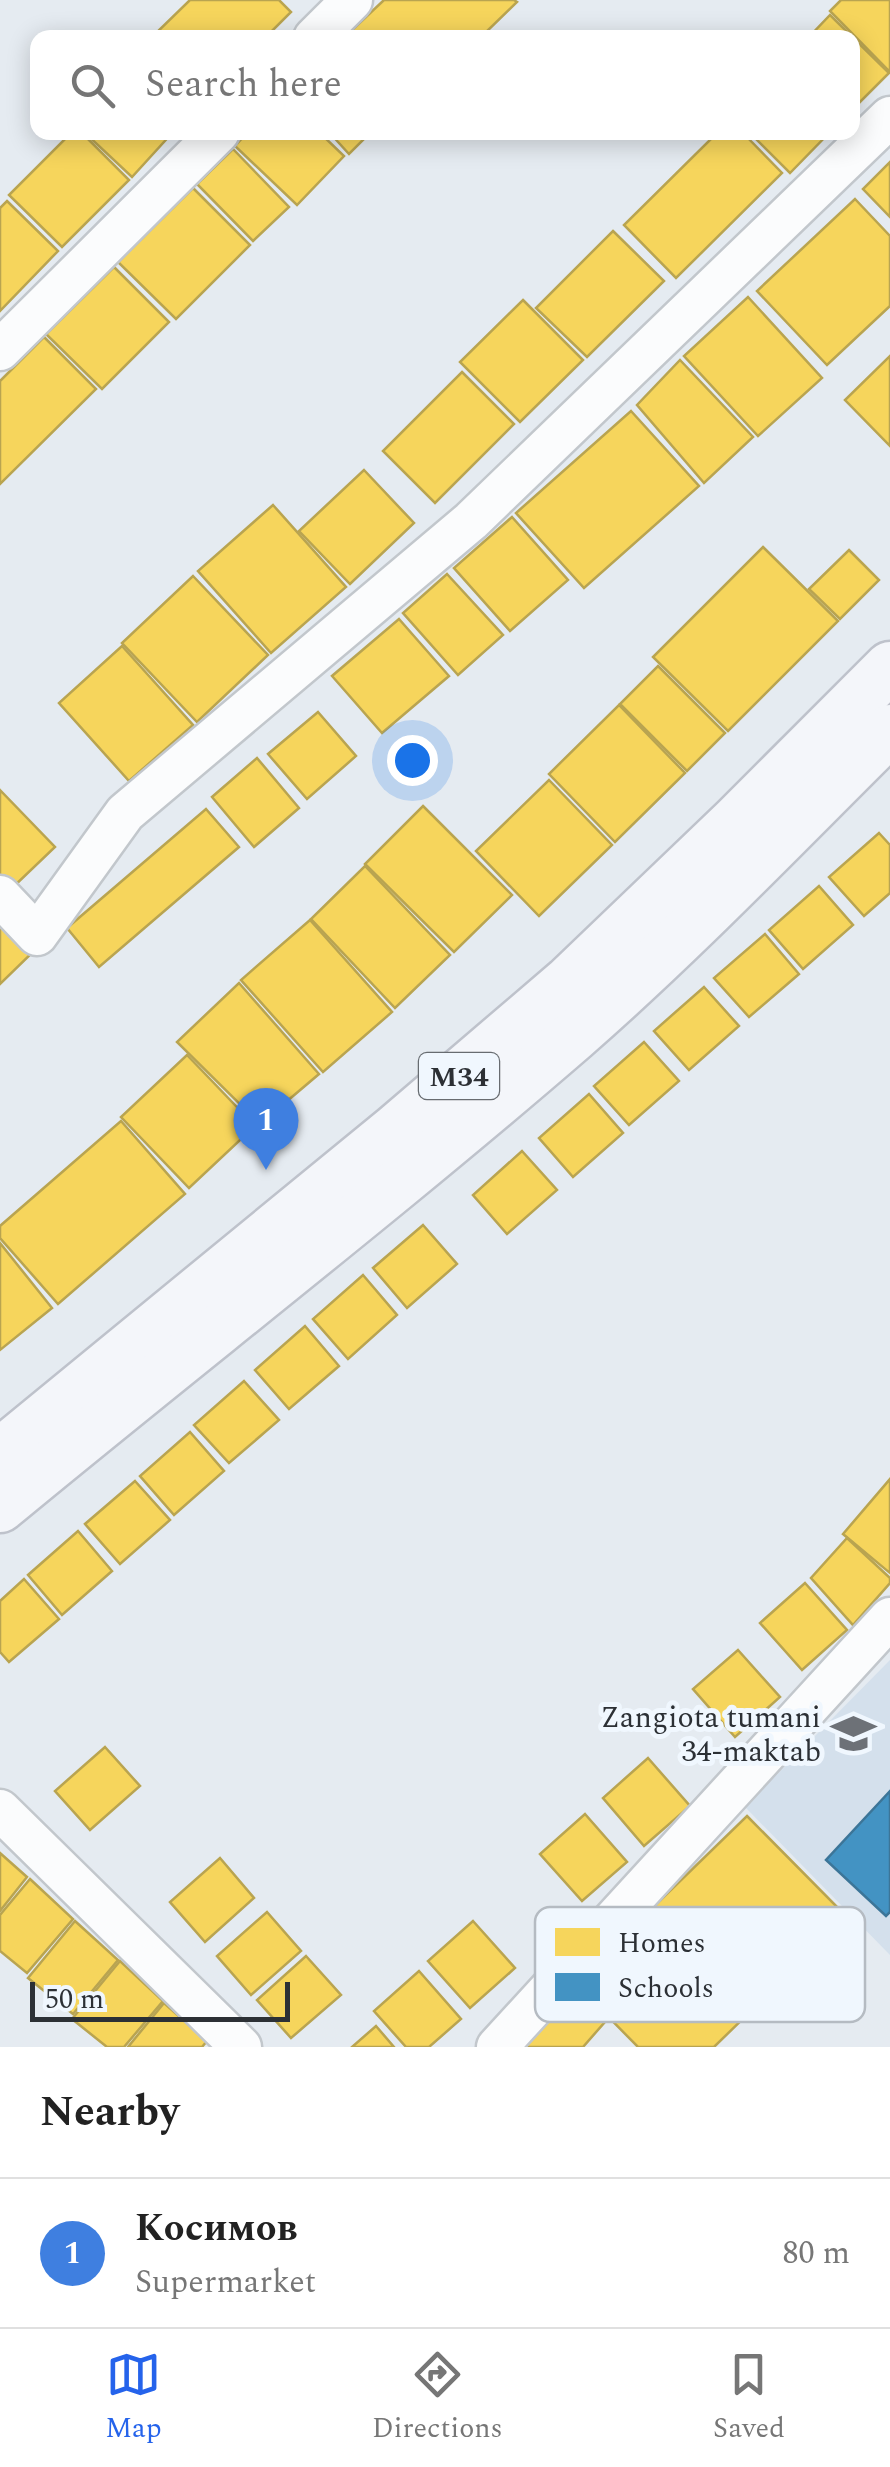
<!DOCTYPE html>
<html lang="en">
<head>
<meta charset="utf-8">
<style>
	:root { --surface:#fff; --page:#f6f6f6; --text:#222; --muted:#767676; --line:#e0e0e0; --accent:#2563eb }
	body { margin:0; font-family:Spectral,serif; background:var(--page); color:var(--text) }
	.scale { position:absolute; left:30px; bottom:25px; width:260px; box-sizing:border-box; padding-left:10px; border:5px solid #2c3035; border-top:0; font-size:28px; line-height:35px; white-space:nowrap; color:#2c3035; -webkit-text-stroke:8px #f0f7fe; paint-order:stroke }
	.you { position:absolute; left:412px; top:760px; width:35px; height:35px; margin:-25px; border:8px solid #fff; border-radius:50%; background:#1a73e8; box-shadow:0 0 0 15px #1a73e833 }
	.badge { display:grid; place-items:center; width:65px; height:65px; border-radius:50%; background:var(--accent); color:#fff; font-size:32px; font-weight:700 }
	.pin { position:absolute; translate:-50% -82px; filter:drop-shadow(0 2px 5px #0008) }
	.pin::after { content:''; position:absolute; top:52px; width:35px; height:30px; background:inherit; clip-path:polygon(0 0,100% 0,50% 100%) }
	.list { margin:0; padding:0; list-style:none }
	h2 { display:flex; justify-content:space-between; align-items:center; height:130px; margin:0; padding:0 40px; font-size:42px }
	h2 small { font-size:32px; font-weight:400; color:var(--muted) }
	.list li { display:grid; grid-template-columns:65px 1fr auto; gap:30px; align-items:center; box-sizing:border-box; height:150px; padding:0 40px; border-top:2px solid var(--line) }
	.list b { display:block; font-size:38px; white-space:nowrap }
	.list p { margin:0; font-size:32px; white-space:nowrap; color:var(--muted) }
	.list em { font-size:32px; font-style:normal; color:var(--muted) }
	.icon { flex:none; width:55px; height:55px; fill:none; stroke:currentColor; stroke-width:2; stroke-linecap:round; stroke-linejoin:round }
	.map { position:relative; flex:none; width:890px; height:2047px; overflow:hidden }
	.search { position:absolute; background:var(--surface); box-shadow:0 5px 25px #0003; left:30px; right:30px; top:30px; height:110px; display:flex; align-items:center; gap:25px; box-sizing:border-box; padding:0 35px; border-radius:20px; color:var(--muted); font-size:38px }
	.sheet { height:280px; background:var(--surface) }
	nav { display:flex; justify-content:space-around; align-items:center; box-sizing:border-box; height:140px; border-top:2px solid var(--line); background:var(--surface); font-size:28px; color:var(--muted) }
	nav a { display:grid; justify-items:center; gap:5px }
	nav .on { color:var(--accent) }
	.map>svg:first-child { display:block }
	.built { fill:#d4e0ec }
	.homes { fill:#f6d55c; stroke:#b9a450; stroke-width:2.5 }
	.schools { fill:#4393c3; stroke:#3c7598; stroke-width:2.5 }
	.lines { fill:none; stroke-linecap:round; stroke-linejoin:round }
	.minor-casing { stroke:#c2c7cc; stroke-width:45 }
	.major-casing { stroke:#bec2cb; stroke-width:55 }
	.minor { stroke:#fbfcfd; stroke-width:40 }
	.major { stroke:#f4f6fa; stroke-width:50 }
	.labels { text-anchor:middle; stroke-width:10; stroke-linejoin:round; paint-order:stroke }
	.shield { fill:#f0f7fe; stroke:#676c71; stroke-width:2.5 }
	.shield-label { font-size:28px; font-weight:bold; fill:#2c3035 }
	.poi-label { font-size:30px; fill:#2c3035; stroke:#f0f7fe; text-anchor:end }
	.key { fill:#f0f7fe; stroke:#b5bbc2; stroke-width:2.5 }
	.key-label { font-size:28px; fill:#2c3035 }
</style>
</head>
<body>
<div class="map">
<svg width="890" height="2047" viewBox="0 0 890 2047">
	<rect width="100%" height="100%" fill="#e5ebf1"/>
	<!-- built -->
	<polygon class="built" points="890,1660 890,1955 745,1807"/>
	<!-- homes -->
	<g class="homes">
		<polygon points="190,0 279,0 291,12 265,38 152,37"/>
		<polygon points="384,0 514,0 517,2 480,38 357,38 351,31"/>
		<polygon points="841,0 890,0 890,72 830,11"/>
		<polygon points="830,15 889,73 852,110 852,38 808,38"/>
		<polygon points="72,132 81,132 129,180 62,247 9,195"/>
		<polygon points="84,132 173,132 132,177"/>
		<polygon points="248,132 319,132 344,156 297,205 235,146"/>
		<polygon points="329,132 371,132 349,154"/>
		<polygon points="718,132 742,132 782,173 676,278 624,225"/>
		<polygon points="749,132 830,132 790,173"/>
		<polygon points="233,149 289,207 253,241 197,184"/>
		<polygon points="890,162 890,217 863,189"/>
		<polygon points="193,188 250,245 176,319 118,262"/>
		<polygon points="855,199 890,236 890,306 827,365 757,291"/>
		<polygon points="7,201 58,251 0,311 0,208"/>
		<polygon points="613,231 664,281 587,357 536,308"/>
		<polygon points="114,267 169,322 102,389 46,334"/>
		<polygon points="748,297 822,378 758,436 684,356"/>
		<polygon points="523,300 583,360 520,422 460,362"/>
		<polygon points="44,337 96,389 0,484 0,381"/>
		<polygon points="890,356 890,446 845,400"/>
		<polygon points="680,360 753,437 704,483 637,405"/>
		<polygon points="462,372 514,424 435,503 383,451"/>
		<polygon points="631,411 699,486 584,588 516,513"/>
		<polygon points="364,470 414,523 350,584 299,531"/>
		<polygon points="273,505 346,587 271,653 198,571"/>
		<polygon points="512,517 568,580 510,631 454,568"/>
		<polygon points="763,547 838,621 728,731 653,657"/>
		<polygon points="849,550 879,580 840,619 809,589"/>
		<polygon points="447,574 503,635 458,675 403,613"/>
		<polygon points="193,576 268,655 197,722 122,643"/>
		<polygon points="399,619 449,676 382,733 332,676"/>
		<polygon points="122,646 193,725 129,781 59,703"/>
		<polygon points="658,666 725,733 687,771 620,704"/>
		<polygon points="619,705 685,773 615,842 549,774"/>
		<polygon points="318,712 356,756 307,799 268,754"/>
		<polygon points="257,758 299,808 254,847 212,797"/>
		<polygon points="549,780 612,845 539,916 476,851"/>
		<polygon points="0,790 55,847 9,891 0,882"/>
		<polygon points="423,806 512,895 454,952 365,864"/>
		<polygon points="206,809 239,847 99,967 67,928"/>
		<polygon points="879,833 890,845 890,893 864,916 829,877"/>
		<polygon points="365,866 450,955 395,1008 311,919"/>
		<polygon points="819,886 853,925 803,969 769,930"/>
		<polygon points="0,912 36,949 0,984"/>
		<polygon points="310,920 392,1012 323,1072 241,980"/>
		<polygon points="765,934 799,974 749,1017 714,978"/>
		<polygon points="239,983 319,1074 260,1124 177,1042"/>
		<polygon points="704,987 739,1026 689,1070 654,1031"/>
		<polygon points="644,1042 679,1081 629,1125 594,1086"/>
		<polygon points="187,1055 255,1126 189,1188 121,1117"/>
		<polygon points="589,1094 623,1133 573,1177 539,1138"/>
		<polygon points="121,1121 185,1194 58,1304 0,1238 0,1226"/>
		<polygon points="522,1151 557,1190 507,1234 473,1195"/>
		<polygon points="423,1225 457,1264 407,1308 373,1268"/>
		<polygon points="0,1243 52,1308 0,1350"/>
		<polygon points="363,1275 397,1315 348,1359 313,1319"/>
		<polygon points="305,1326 339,1366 289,1409 255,1370"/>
		<polygon points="244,1381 279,1420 229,1463 194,1425"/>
		<polygon points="190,1432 224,1471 174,1515 140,1476"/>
		<polygon points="890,1479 890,1573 843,1534"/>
		<polygon points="135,1481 170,1520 120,1564 85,1524"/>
		<polygon points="78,1531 112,1571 62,1615 28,1575"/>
		<polygon points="847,1538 890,1578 890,1583 853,1625 811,1578"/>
		<polygon points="24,1579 59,1619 9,1662 0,1652 0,1601"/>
		<polygon points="805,1583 847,1630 802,1670 760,1623"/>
		<polygon points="738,1650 780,1697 735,1737 693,1689"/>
		<polygon points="105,1747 140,1786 90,1830 55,1791"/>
		<polygon points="648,1758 690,1806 644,1846 603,1798"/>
		<polygon points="585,1814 627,1862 582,1901 540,1854"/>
		<polygon points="747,1816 847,1917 714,2047 638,2047 575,1983"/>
		<polygon points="0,1853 27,1877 0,1911"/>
		<polygon points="220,1858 254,1898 205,1942 170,1902"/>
		<polygon points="30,1879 73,1919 27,1973 0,1951 0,1915"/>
		<polygon points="267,1912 301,1951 251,1995 217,1956"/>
		<polygon points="75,1921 118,1960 73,2014 28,1978"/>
		<polygon points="473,1921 515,1968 470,2008 428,1961"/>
		<polygon points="306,1956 341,1995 291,2038 257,2000"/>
		<polygon points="120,1961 163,2001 124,2047 107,2047 72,2019"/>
		<polygon points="419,1971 461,2019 429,2047 406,2047 374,2011"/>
		<polygon points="568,1989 604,2023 583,2047 515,2047"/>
		<polygon points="164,2003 207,2041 202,2047 128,2047"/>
		<polygon points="376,2026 394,2047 352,2047"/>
	</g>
	<!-- schools -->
	<polygon class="schools" points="890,1791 890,1912 886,1916 826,1860"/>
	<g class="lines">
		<defs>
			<g id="minor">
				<polyline points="314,38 352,0"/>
				<polyline points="0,350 219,132"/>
				<polyline points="0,896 37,935 125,813 471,521 890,117"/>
				<polyline points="0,1810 241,2047"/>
				<polyline points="497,2047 890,1618"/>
			</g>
			<g id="major">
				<polyline points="0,1454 395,1130 568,982 736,821 890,667"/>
				<path d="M0 1507C191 1349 387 1198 574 1036 684 940 786 833 890 730"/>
			</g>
		</defs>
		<!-- minor casing -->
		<use href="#minor" class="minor-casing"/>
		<!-- major casing -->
		<use href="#major" class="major-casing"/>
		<!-- minor -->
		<use href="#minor" class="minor"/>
		<!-- major -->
		<use href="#major" class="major"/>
	</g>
	<!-- icons -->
	<defs>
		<symbol id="school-bare" viewBox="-9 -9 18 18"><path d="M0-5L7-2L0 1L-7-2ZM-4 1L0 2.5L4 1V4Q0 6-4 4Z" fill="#6d7177" stroke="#f0f7fe" stroke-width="2.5" paint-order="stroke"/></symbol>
	</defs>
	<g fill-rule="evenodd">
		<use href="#school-bare" x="822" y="1702" width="63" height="63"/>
	</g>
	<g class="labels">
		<!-- shield labels -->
		<rect class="shield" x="419" y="1053" width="80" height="46" rx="8"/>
		<g class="shield-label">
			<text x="459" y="1086">M34</text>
		</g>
		<!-- poi labels -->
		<g class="poi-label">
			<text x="821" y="1727">Zangiota tumani<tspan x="821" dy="34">34-maktab</tspan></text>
		</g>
	</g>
	<!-- legend -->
	<rect x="535" y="1907" width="330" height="115" rx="15" class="key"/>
	<rect x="555" y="1928" width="45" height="28" fill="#f6d55c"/>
	<rect x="555" y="1973" width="45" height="28" fill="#4393c3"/>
	<g class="key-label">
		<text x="618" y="1952">Homes</text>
		<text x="618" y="1997">Schools</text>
	</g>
</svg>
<div class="scale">50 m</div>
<div class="you"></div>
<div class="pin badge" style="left:266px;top:1170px;background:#3f7fe0">1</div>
<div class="search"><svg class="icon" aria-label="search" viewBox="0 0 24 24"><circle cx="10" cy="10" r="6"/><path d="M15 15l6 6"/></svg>Search here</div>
</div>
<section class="sheet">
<h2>Nearby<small></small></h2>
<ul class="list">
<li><span class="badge" style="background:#3f7fe0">1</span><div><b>Косимов</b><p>Supermarket</p></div><em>80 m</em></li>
</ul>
</section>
<nav>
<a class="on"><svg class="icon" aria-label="map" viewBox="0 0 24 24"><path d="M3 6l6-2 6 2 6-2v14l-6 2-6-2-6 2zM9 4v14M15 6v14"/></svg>Map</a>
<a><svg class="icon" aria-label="directions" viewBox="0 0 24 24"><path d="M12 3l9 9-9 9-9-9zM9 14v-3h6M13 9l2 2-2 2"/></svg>Directions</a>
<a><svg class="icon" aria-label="saved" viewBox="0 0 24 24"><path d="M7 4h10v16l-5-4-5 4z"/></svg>Saved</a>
</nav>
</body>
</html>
